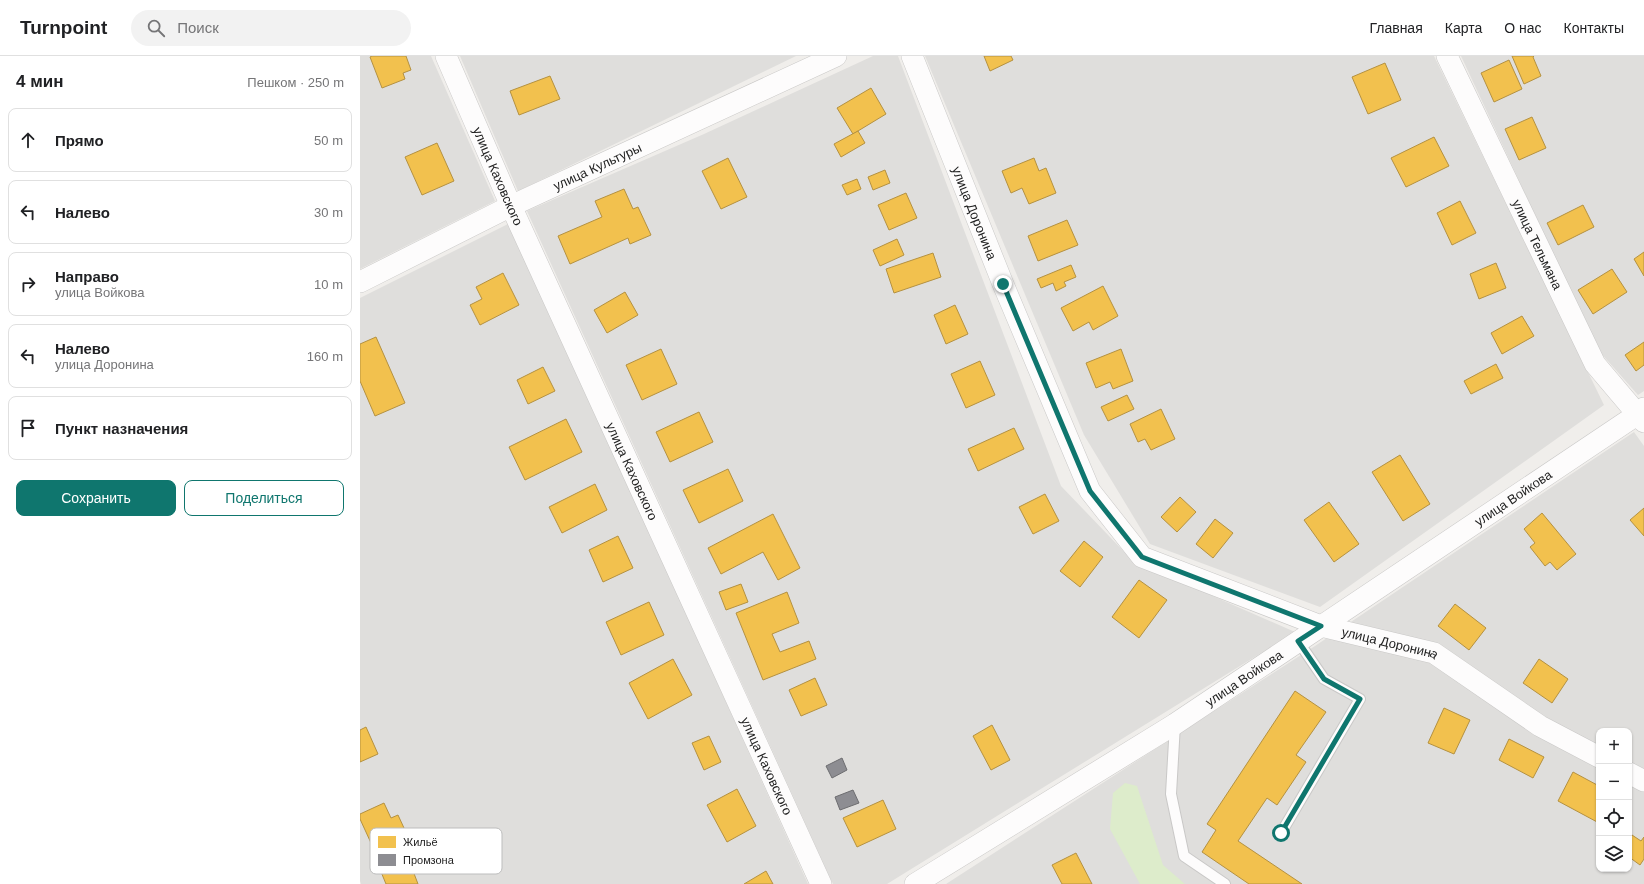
<!DOCTYPE html>
<html lang="ru">
<head>
<meta charset="utf-8">
<style>
	:root { --surface:#fff; --page:#f2f2f2; --text:#202124; --muted:#757577; --line:#e0e0e0; --accent:#0f766e }
	body { margin:0; font-family:Arial,sans-serif; background:var(--page); color:var(--text) }
	.controls { position:absolute; right:12px; bottom:12px; display:grid; overflow:hidden; border-radius:8px; box-shadow:0 1px 3px #0004 }
	.controls button { width:36px; height:36px; display:grid; place-items:center; padding:0; border:0; border-bottom:1px solid var(--line); background:var(--surface); color:var(--text); font:20px sans-serif }
	.stop { position:absolute; width:12px; height:12px; margin:-9px; border:3px solid #0f766e; border-radius:50%; background:#fff }
	.stop.end { background:#0f766e; border-color:#fff; box-shadow:0 1px 4px #0008 }
	.list { margin:0; padding:0; list-style:none }
	h2 { display:flex; justify-content:space-between; align-items:center; height:52px; margin:0; padding:0 16px; font-size:17px }
	h2 small { font-size:13px; font-weight:400; color:var(--muted) }
	.list li { display:grid; grid-template-columns:26px 1fr auto; gap:12px; align-items:center; box-sizing:border-box; height:64px; margin:0 8px 8px; padding:0 8px; border:1px solid var(--line); border-radius:8px }
	.list b { display:block; font-size:15px; white-space:nowrap }
	.list p { margin:0; font-size:13px; white-space:nowrap; color:var(--muted) }
	.list em { font-size:13px; font-style:normal; color:var(--muted) }
	.actions { display:flex; gap:8px; padding:12px 16px }
	.actions a { flex:1; padding:9px 0; border:1px solid var(--accent); border-radius:8px; text-align:center; font-size:14px; color:var(--accent) }
	.actions .main { background:var(--accent); color:#fff }
	.icon { flex:none; width:22px; height:22px; fill:none; stroke:currentColor; stroke-width:2; stroke-linecap:round; stroke-linejoin:round }
	.map { position:relative; flex:none; width:1284px; height:828px; overflow:hidden }
	header { display:flex; align-items:center; gap:24px; box-sizing:border-box; height:56px; padding:0 20px; background:var(--surface); border-bottom:1px solid var(--line) }
	header strong { font-size:19px }
	nav { display:flex; gap:22px; margin-inline-start:auto; font-size:14px }
	.search { width:280px; height:36px; background:var(--page); display:flex; align-items:center; gap:10px; box-sizing:border-box; padding:0 14px; border-radius:22px; color:var(--muted); font-size:15px }
	main { display:flex }
	aside { flex:1; background:var(--surface) }
	.map>svg:first-child { display:block }
	.residential { fill:#dfdedc; fill-rule:evenodd }
	.grass { fill:#ddeccb }
	.homes { fill:#f2c14e; stroke:#b49141 }
	.industry { fill:#8d8d92; stroke:#6d6d70 }
	.lines { fill:none; stroke-linecap:round; stroke-linejoin:round }
	.lane-casing { stroke:#c9c8c7; stroke-width:12 }
	.street-casing { stroke:#c9c8c7; stroke-width:22 }
	.lane { stroke:#fdfcfc; stroke-width:10 }
	.street { stroke:#fdfcfc; stroke-width:21 }
	.route { stroke:#0f766e; stroke-width:5 }
	.labels { text-anchor:middle; stroke-width:4; stroke-linejoin:round; paint-order:stroke }
	.street-label { font-size:13px; fill:#222; stroke:#fff }
	.key { fill:#fff; stroke:#bdbdbd; stroke-width:1 }
	.key-label { font-size:11px; fill:#222 }
</style>
</head>
<body>
<header>
<strong>Turnpoint</strong>
<div class="search"><svg class="icon" aria-label="search" viewBox="0 0 24 24"><circle cx="10" cy="10" r="6"/><path d="M15 15l6 6"/></svg>Поиск</div>
<nav><a>Главная</a><a>Карта</a><a>О нас</a><a>Контакты</a></nav>
</header>
<main>
<aside>
<h2>4 мин<small>Пешком · 250 m</small></h2>
<ul class="list">
<li><svg class="icon" aria-label="ahead" viewBox="0 0 24 24"><path d="M12 20V5M6 11l6-6 6 6"/></svg><div><b>Прямо</b></div><em>50 m</em></li>
<li><svg class="icon" aria-label="left" viewBox="0 0 24 24"><path d="M17 20v-9H6M10 6l-5 5 5 5"/></svg><div><b>Налево</b></div><em>30 m</em></li>
<li><svg class="icon" aria-label="right" viewBox="0 0 24 24"><path d="M7 20v-9h11M14 6l5 5-5 5"/></svg><div><b>Направо</b><p>улица Войкова</p></div><em>10 m</em></li>
<li><svg class="icon" aria-label="left" viewBox="0 0 24 24"><path d="M17 20v-9H6M10 6l-5 5 5 5"/></svg><div><b>Налево</b><p>улица Доронина</p></div><em>160 m</em></li>
<li><svg class="icon" aria-label="arrive" viewBox="0 0 24 24"><path d="M6 21V4h12l-3 4 3 4H6"/></svg><div><b>Пункт назначения</b></div></li>
</ul>
<div class="actions"><a class="main">Сохранить</a><a>Поделиться</a></div>
</aside>
<div class="map">
<svg width="1284" height="828" viewBox="0 0 1284 828">
	<rect width="100%" height="100%" fill="#f0eeeb"/>
	<!-- residential -->
	<g class="residential">
		<polygon points="0,0 71,0 135,145 0,213"/>
		<polygon points="100,0 436,0 158,135"/>
		<polygon points="513,0 538,0 701,430 773,505 935,576 527,828 473,828 167,155 344,78"/>
		<polygon points="565,0 1074,0 1244,349 960,551 790,488 724,379"/>
		<polygon points="1101,0 1284,0 1284,335 1278,339 1238,294"/>
		<polygon points="150,167 448,828 1,828 0,825 0,242"/>
		<path d="M1274 376 1284 390V828H586L955 590ZM1239 675H1269V813H1239Z"/>
	</g>
	<!-- grass -->
	<polygon class="grass" points="765,727 777,730 803,809 825,828 780,828 750,773 753,737"/>
	<!-- homes -->
	<g class="homes">
		<polygon points="12,0 46,0 51,14 43,17 45,23 22,32 10,1"/>
		<polygon points="624,0 651,0 653,4 630,15"/>
		<polygon points="1152,0 1174,0 1173,1 1181,20 1164,28"/>
		<polygon points="1149,4 1162,33 1134,46 1121,17"/>
		<polygon points="1025,7 1041,44 1008,58 992,21"/>
		<polygon points="190,20 200,43 159,59 150,35"/>
		<polygon points="511,32 526,58 493,78 477,52"/>
		<polygon points="1172,61 1186,92 1159,104 1145,73"/>
		<polygon points="498,75 505,87 481,101 474,88"/>
		<polygon points="1074,81 1089,110 1046,131 1031,102"/>
		<polygon points="77,87 94,125 62,139 45,101"/>
		<polygon points="368,102 387,141 361,153 342,115"/>
		<polygon points="674,102 679,115 686,112 696,137 669,148 662,132 651,137 642,115"/>
		<polygon points="525,114 530,127 513,134 508,121"/>
		<polygon points="497,123 501,133 487,139 482,129"/>
		<polygon points="264,133 273,153 278,151 291,179 270,188 268,182 210,208 198,180 242,161 235,145"/>
		<polygon points="546,137 557,162 529,174 518,149"/>
		<polygon points="1100,145 1116,177 1092,189 1077,157"/>
		<polygon points="1223,149 1234,171 1198,189 1187,167"/>
		<polygon points="707,164 718,189 678,205 668,180"/>
		<polygon points="537,183 544,199 520,210 513,194"/>
		<polygon points="1284,196 1284,220 1274,203"/>
		<polygon points="573,197 581,221 534,237 526,213"/>
		<polygon points="1136,207 1146,232 1119,243 1110,218"/>
		<polygon points="711,209 716,221 704,226 706,230 696,235 693,227 681,232 677,223"/>
		<polygon points="1252,213 1267,236 1233,258 1218,234"/>
		<polygon points="143,217 159,249 120,269 110,249 122,243 116,231"/>
		<polygon points="743,230 758,260 733,274 729,266 713,275 701,252"/>
		<polygon points="265,236 278,259 247,277 234,254"/>
		<polygon points="595,249 608,278 586,288 574,259"/>
		<polygon points="1162,260 1174,280 1142,298 1131,277"/>
		<polygon points="16,281 45,347 15,360 0,325 0,288"/>
		<polygon points="1284,286 1284,309 1276,315 1265,299"/>
		<polygon points="301,293 317,328 282,344 266,309"/>
		<polygon points="761,293 773,325 753,333 750,326 736,332 726,307"/>
		<polygon points="620,305 635,339 606,352 591,318"/>
		<polygon points="1136,308 1143,322 1111,338 1104,325"/>
		<polygon points="183,311 195,335 168,348 157,324"/>
		<polygon points="767,339 774,353 748,365 741,351"/>
		<polygon points="801,353 815,383 791,394 785,383 778,386 770,368"/>
		<polygon points="339,356 353,386 310,406 296,376"/>
		<polygon points="206,363 222,396 165,424 149,391"/>
		<polygon points="654,372 664,393 618,415 608,393"/>
		<polygon points="1040,399 1070,448 1043,465 1012,416"/>
		<polygon points="368,413 383,445 339,467 323,434"/>
		<polygon points="235,428 247,454 202,477 189,451"/>
		<polygon points="685,438 699,465 673,478 659,451"/>
		<polygon points="820,441 836,456 817,476 801,461"/>
		<polygon points="969,446 999,488 974,506 944,464"/>
		<polygon points="1284,452 1284,480 1270,464"/>
		<polygon points="1182,457 1216,498 1197,514 1190,506 1185,510 1170,491 1175,487 1164,473"/>
		<polygon points="413,458 440,512 418,524 403,496 361,518 348,492"/>
		<polygon points="855,463 873,477 853,502 836,488"/>
		<polygon points="258,480 273,512 243,526 229,494"/>
		<polygon points="724,485 743,501 720,531 700,515"/>
		<polygon points="779,524 807,544 779,582 752,561"/>
		<polygon points="381,528 388,546 366,554 359,536"/>
		<polygon points="427,536 439,567 412,578 420,596 449,585 456,603 403,624 376,557"/>
		<polygon points="289,546 304,579 261,599 246,566"/>
		<polygon points="1095,548 1126,572 1109,594 1078,570"/>
		<polygon points="313,603 332,639 288,663 269,627"/>
		<polygon points="1179,603 1208,623 1192,647 1163,627"/>
		<polygon points="455,622 467,649 441,660 429,634"/>
		<polygon points="935,635 966,656 936,699 946,706 917,749 907,742 878,785 942,828 889,828 842,796 856,774 847,768"/>
		<polygon points="1084,652 1110,664 1094,698 1068,687"/>
		<polygon points="632,669 650,704 631,714 613,680"/>
		<polygon points="6,671 18,698 0,706 0,674"/>
		<polygon points="349,680 361,706 344,714 332,687"/>
		<polygon points="1149,683 1184,701 1173,722 1139,704"/>
		<polygon points="1213,716 1239,730 1239,767 1198,745"/>
		<polygon points="377,733 396,770 367,786 347,749"/>
		<polygon points="523,744 536,773 497,791 483,762"/>
		<polygon points="24,747 31,762 38,759 44,772 11,787 0,763 0,758"/>
		<polygon points="1269,777 1281,785 1284,781 1284,803 1280,809 1269,801"/>
		<polygon points="716,797 732,828 702,828 692,809"/>
		<polygon points="47,799 58,828 26,828 19,811"/>
		<polygon points="406,815 413,828 384,828"/>
	</g>
	<!-- industry -->
	<g class="industry">
		<polygon points="482,702 487,714 472,722 466,710"/>
		<polygon points="493,734 499,747 480,754 475,741"/>
	</g>
	<g class="lines">
		<defs>
			<g id="lane">
				<polyline points="815,668 811,738 824,800 865,828"/>
				<polyline points="921,777 1000,643 964,623 938,585"/>
			</g>
			<g id="street">
				<path id="s1" d="M86 0 151 150 461 828"/>
				<path id="s2" d="M552 0 643 228 730 435 782 501 961 570 1074 597 1180 670 1239 701"/>
				<path id="s3" d="M1087 0 1235 308 1284 366"/>
				<path id="s4" d="M0 226 151 150 476 0"/>
				<polyline points="1269,717 1284,725"/>
				<path id="s5" d="M555 828 815 668 1278 358 1284 352"/>
			</g>
		</defs>
		<!-- lane casing -->
		<use href="#lane" class="lane-casing"/>
		<!-- street casing -->
		<use href="#street" class="street-casing"/>
		<!-- lane -->
		<use href="#lane" class="lane"/>
		<!-- street -->
		<use href="#street" class="street"/>
	</g>
	<g class="lines">
		<!-- route -->
		<polyline class="route" points="643,228 730,435 782,501 961,570 938,585 964,623 1000,643 921,777"/>
	</g>
	<g class="labels">
		<!-- street labels -->
		<g class="street-label">
			<text dy="5" stroke="none"><textPath href="#s4" startOffset="264">улица Культуры</textPath></text>
			<text dy="5" stroke="none"><textPath href="#s1" startOffset="131">улица Каховского</textPath></text>
			<text dy="5" stroke="none"><textPath href="#s2" startOffset="169">улица Доронина</textPath></text>
			<text dy="5" stroke="none"><textPath href="#s3" startOffset="209">улица Тельмана</textPath></text>
			<text dy="5" stroke="none"><textPath href="#s1" startOffset="455">улица Каховского</textPath></text>
			<text dy="5" stroke="none"><textPath href="#s5" startOffset="712">улица Войкова</textPath></text>
			<text dy="5" stroke="none"><textPath href="#s2" startOffset="817">улица Доронина</textPath></text>
			<text dy="5" stroke="none"><textPath href="#s5" startOffset="388">улица Войкова</textPath></text>
			<text dy="5" stroke="none"><textPath href="#s1" startOffset="779">улица Каховского</textPath></text>
		</g>
	</g>
	<!-- legend -->
	<rect x="10" y="772" width="132" height="46" rx="6" class="key"/>
	<rect x="18" y="780" width="18" height="12" fill="#f2c14e"/>
	<rect x="18" y="798" width="18" height="12" fill="#8d8d92"/>
	<g class="key-label">
		<text x="43" y="790">Жильё</text>
		<text x="43" y="808">Промзона</text>
	</g>
</svg>
<div class="controls">
<button>+</button>
<button>−</button>
<button><svg class="icon" aria-label="locate" viewBox="0 0 24 24"><circle cx="12" cy="12" r="6"/><path d="M12 2v4M12 18v4M2 12h4M18 12h4"/></svg></button>
<button><svg class="icon" aria-label="layers" viewBox="0 0 24 24"><path d="M12 4l9 5-9 5-9-5zM3 14l9 5 9-5"/></svg></button>
</div>
<div class="stop" style="left:921px;top:777px"></div>
<div class="stop end" style="left:643px;top:228px"></div>
</div>
</main>
</body>
</html>
